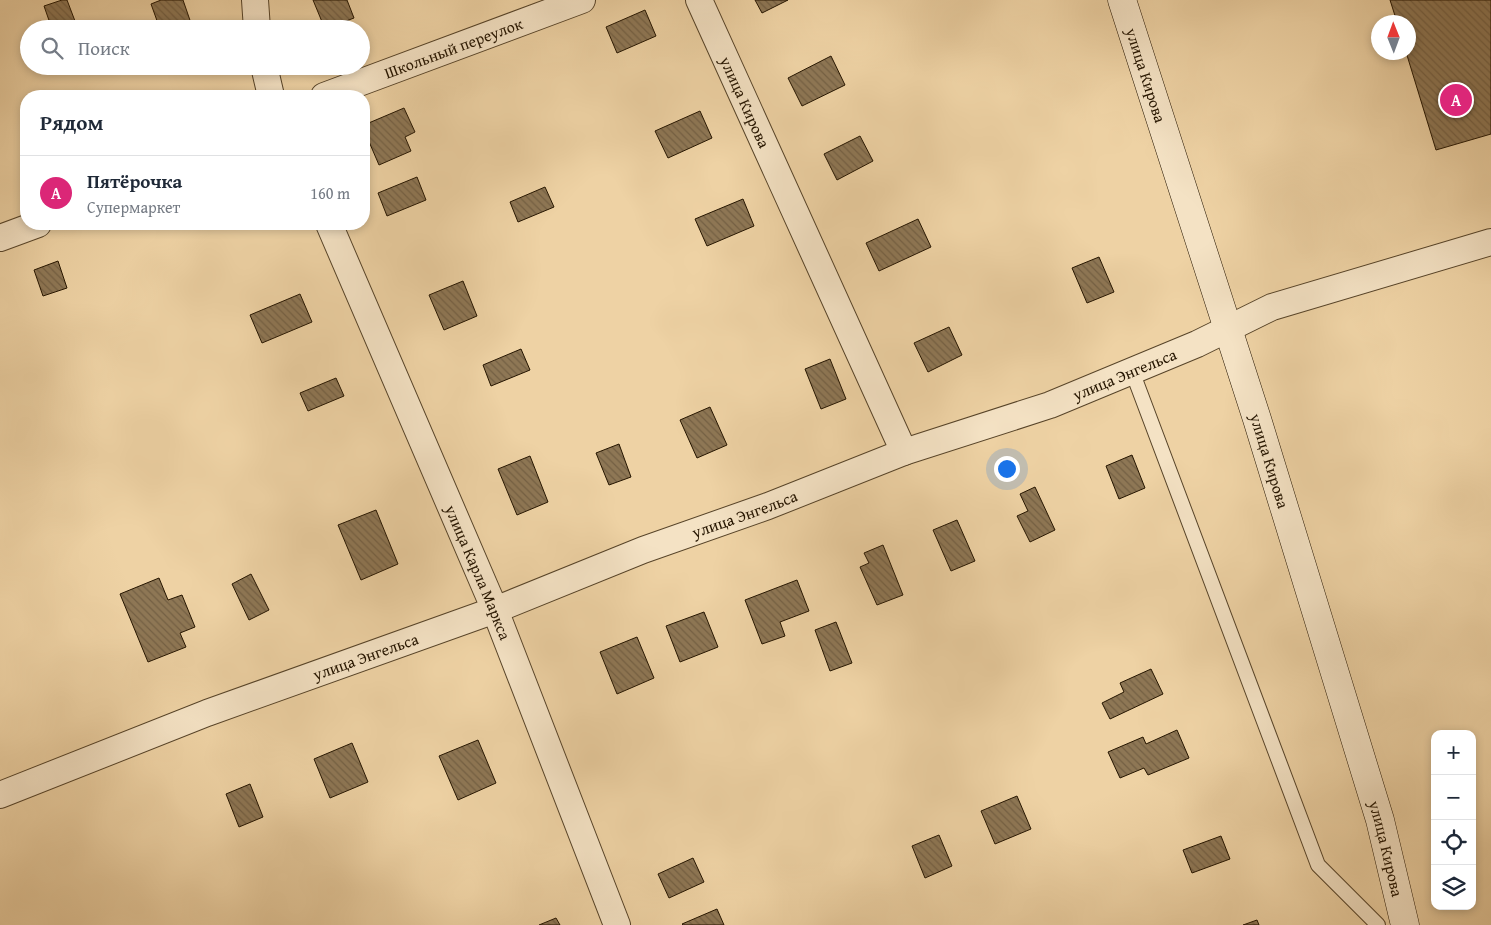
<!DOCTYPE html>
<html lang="ru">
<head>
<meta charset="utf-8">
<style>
	:root { --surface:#fff; --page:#f6f6f7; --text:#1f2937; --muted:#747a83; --line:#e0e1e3; --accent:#db2777 }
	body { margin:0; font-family:"Gentium Book Plus",serif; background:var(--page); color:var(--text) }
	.controls { position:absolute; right:15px; bottom:15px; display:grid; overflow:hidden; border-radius:10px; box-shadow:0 2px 8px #0003 }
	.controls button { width:45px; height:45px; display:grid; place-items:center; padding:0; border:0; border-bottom:1px solid var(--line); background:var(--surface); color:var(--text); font:25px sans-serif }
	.compass { position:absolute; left:1371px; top:15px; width:45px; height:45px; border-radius:50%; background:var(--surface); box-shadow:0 2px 8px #0003; rotate:359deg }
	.you { position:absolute; left:1006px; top:468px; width:18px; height:18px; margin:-12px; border:4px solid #fff; border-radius:50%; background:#1a73e8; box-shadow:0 0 0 8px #1a73e833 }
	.badge { display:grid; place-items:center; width:32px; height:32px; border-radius:50%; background:var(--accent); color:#fff; font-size:16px; font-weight:700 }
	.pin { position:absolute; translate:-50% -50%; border:2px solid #fff; box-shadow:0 1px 5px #0006 }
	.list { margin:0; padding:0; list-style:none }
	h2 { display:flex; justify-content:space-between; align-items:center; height:65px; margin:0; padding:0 20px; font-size:21px }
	h2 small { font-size:16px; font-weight:400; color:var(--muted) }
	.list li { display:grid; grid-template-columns:32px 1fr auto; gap:15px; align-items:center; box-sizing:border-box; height:75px; padding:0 20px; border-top:1px solid var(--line) }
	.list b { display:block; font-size:19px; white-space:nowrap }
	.list p { margin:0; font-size:16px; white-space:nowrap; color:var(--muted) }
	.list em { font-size:16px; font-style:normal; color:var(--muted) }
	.icon { flex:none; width:28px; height:28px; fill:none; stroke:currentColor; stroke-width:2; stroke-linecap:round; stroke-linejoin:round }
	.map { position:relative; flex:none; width:1491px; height:925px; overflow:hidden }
	.search { position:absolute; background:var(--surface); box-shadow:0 2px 8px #0003; left:20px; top:20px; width:350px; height:55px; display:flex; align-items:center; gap:12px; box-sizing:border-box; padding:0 18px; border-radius:28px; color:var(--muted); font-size:19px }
	.panel { position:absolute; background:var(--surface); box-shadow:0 2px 8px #0003; left:20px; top:90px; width:350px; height:140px; border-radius:20px }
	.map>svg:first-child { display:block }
	.building { fill:url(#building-back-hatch); stroke:#251500 }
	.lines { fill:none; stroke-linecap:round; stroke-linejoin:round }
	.service-casing { stroke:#574429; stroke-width:16 }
	.minor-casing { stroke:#574429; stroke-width:28 }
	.secondary-casing { stroke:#251500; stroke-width:29 }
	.service { stroke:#f4e2c4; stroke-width:14 }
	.minor { stroke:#f4e2c4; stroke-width:26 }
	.secondary { stroke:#f4e2c4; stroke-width:28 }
	.labels { text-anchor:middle; stroke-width:4; stroke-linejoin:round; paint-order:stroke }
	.street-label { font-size:16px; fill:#251500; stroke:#f4e2c4 }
</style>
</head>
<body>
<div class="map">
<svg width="1491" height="925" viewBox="0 0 1491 925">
	<defs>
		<pattern id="building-back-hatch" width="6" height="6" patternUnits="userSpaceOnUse" patternTransform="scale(1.25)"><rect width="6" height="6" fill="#8e7755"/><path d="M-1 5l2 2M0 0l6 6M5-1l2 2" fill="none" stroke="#746044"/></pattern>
	</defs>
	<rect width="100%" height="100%" fill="#eed2a4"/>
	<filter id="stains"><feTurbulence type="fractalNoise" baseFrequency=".004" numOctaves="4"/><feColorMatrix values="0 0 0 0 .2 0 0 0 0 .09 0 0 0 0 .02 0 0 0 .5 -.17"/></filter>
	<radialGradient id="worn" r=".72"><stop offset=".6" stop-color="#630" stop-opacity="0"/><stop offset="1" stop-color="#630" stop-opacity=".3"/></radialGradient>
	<!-- building -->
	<g class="building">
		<polygon points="62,0 67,0 78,29 52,29 44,6"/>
		<polygon points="161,0 183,0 193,29 160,29 151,4"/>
		<polygon points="313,0 347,0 354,18 325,29"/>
		<polygon points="755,0 788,0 762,13"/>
		<polygon points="1390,0 1491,0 1491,134 1436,150 1406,52 1408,52 1408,22 1397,22"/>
		<polygon points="645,10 656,36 617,53 606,27"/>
		<polygon points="831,56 845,85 802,106 788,78"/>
		<polygon points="404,108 415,132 405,137 411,151 379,165 364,130 364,125"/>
		<polygon points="700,111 712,138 668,158 655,131"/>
		<polygon points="860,136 873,161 837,180 824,154"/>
		<polygon points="417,177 426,200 387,216 378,193"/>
		<polygon points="545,187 554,207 518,222 510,202"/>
		<polygon points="743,199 754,226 707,246 695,219"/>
		<polygon points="918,219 931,247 879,271 866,243"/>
		<polygon points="1099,257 1114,292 1087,303 1072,268"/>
		<polygon points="58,261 67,288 43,296 34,270"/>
		<polygon points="463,281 477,316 444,330 429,295"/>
		<polygon points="300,294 312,322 262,343 250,315"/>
		<polygon points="949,327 962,355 928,372 914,343"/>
		<polygon points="521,349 530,370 491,386 483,365"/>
		<polygon points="830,359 846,399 821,409 805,369"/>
		<polygon points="336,378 344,396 308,411 300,393"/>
		<polygon points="710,407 727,445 697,458 680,420"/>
		<polygon points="619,444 631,477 609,485 596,453"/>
		<polygon points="1132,455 1145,488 1119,499 1106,466"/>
		<polygon points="530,456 548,502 517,515 498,469"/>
		<polygon points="1035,487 1055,530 1030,542 1017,516 1028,511 1020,494"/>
		<polygon points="376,510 398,564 361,580 338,525"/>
		<polygon points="957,520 975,561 951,571 933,530"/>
		<polygon points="883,545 903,595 877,605 860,567 869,563 864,553"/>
		<polygon points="251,574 269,610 249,620 232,584"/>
		<polygon points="159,578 168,600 182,595 195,627 180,633 186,647 148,662 120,594"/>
		<polygon points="797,580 809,611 780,622 785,636 762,644 745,600"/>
		<polygon points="704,612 718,647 680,662 666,626"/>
		<polygon points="836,622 852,663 830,671 815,630"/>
		<polygon points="637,637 654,678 617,694 600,652"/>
		<polygon points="1151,669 1163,694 1110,719 1102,703 1124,692 1120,683"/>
		<polygon points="1177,730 1189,758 1148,775 1144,768 1120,778 1108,752 1143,737 1146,744"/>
		<polygon points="478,740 496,783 458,800 439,756"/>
		<polygon points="352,743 368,782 330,798 314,759"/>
		<polygon points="250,784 263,817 239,827 226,794"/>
		<polygon points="1017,796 1031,829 995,844 981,811"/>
		<polygon points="939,835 952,866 925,878 912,846"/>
		<polygon points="1221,836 1230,859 1192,873 1183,850"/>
		<polygon points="693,858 704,882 669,898 658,874"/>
		<polygon points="717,909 724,925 683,925 682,924"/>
		<polygon points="556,918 560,925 539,925"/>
		<polygon points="1257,920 1259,925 1243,925"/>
	</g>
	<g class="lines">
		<defs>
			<polyline id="service" points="1132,371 1318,865 1378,925"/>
			<g id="minor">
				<polyline points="255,0 257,29"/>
				<path id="s1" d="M699 0 904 452"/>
				<polyline points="264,66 271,96"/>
				<path id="s2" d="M324 96 582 0"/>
				<path id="s3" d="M329 224 495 610 617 925"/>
				<polyline points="0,238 38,224"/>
				<path id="s4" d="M0 795 207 713 495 610 643 550 768 506 904 452 1050 405 1197 344 1272 307 1491 242"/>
			</g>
			<g id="secondary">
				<path id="s5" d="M1122 0 1257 419 1380 820 1405 925"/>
			</g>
		</defs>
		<!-- service casing -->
		<use href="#service" class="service-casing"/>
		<!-- minor casing -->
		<use href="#minor" class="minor-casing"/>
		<!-- secondary casing -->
		<use href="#secondary" class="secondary-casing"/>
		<!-- service -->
		<use href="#service" class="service"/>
		<!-- minor -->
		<use href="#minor" class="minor"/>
		<!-- secondary -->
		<use href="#secondary" class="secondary"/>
	</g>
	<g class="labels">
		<!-- street labels -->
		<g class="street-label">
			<text dy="6" stroke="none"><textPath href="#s2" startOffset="138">Школьный переулок</textPath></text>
			<text dy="6" stroke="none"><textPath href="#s5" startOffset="79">улица Кирова</textPath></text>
			<text dy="6" stroke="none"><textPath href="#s1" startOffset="112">улица Кирова</textPath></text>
			<text dy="6" stroke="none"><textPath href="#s4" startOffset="1201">улица Энгельса</textPath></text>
			<text dy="6" stroke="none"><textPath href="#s5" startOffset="484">улица Кирова</textPath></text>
			<text dy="6" stroke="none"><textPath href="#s4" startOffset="796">улица Энгельса</textPath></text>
			<text dy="6" stroke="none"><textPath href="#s3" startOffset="379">улица Карла Маркса</textPath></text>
			<text dy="6" stroke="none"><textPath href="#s4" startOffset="391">улица Энгельса</textPath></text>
			<text dy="6" stroke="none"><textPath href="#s5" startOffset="889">улица Кирова</textPath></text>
		</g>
	</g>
	<rect width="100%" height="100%" filter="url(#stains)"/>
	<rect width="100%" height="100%" fill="url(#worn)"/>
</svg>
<div class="controls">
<button>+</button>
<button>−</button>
<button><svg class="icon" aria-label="locate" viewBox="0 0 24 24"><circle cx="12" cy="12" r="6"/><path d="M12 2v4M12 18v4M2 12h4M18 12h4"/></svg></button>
<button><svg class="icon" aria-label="layers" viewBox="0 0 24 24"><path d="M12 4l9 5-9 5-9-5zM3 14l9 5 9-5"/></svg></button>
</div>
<svg class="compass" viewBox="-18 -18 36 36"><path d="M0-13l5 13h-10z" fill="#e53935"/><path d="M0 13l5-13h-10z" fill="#747a83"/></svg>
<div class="you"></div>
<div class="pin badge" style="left:1456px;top:100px">A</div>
<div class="search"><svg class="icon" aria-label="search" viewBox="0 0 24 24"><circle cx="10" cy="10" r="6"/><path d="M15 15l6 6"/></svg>Поиск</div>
<section class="panel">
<h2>Рядом<small></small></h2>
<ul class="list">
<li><span class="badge">A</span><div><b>Пятёрочка</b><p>Супермаркет</p></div><em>160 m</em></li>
</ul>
</section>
</div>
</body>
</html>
